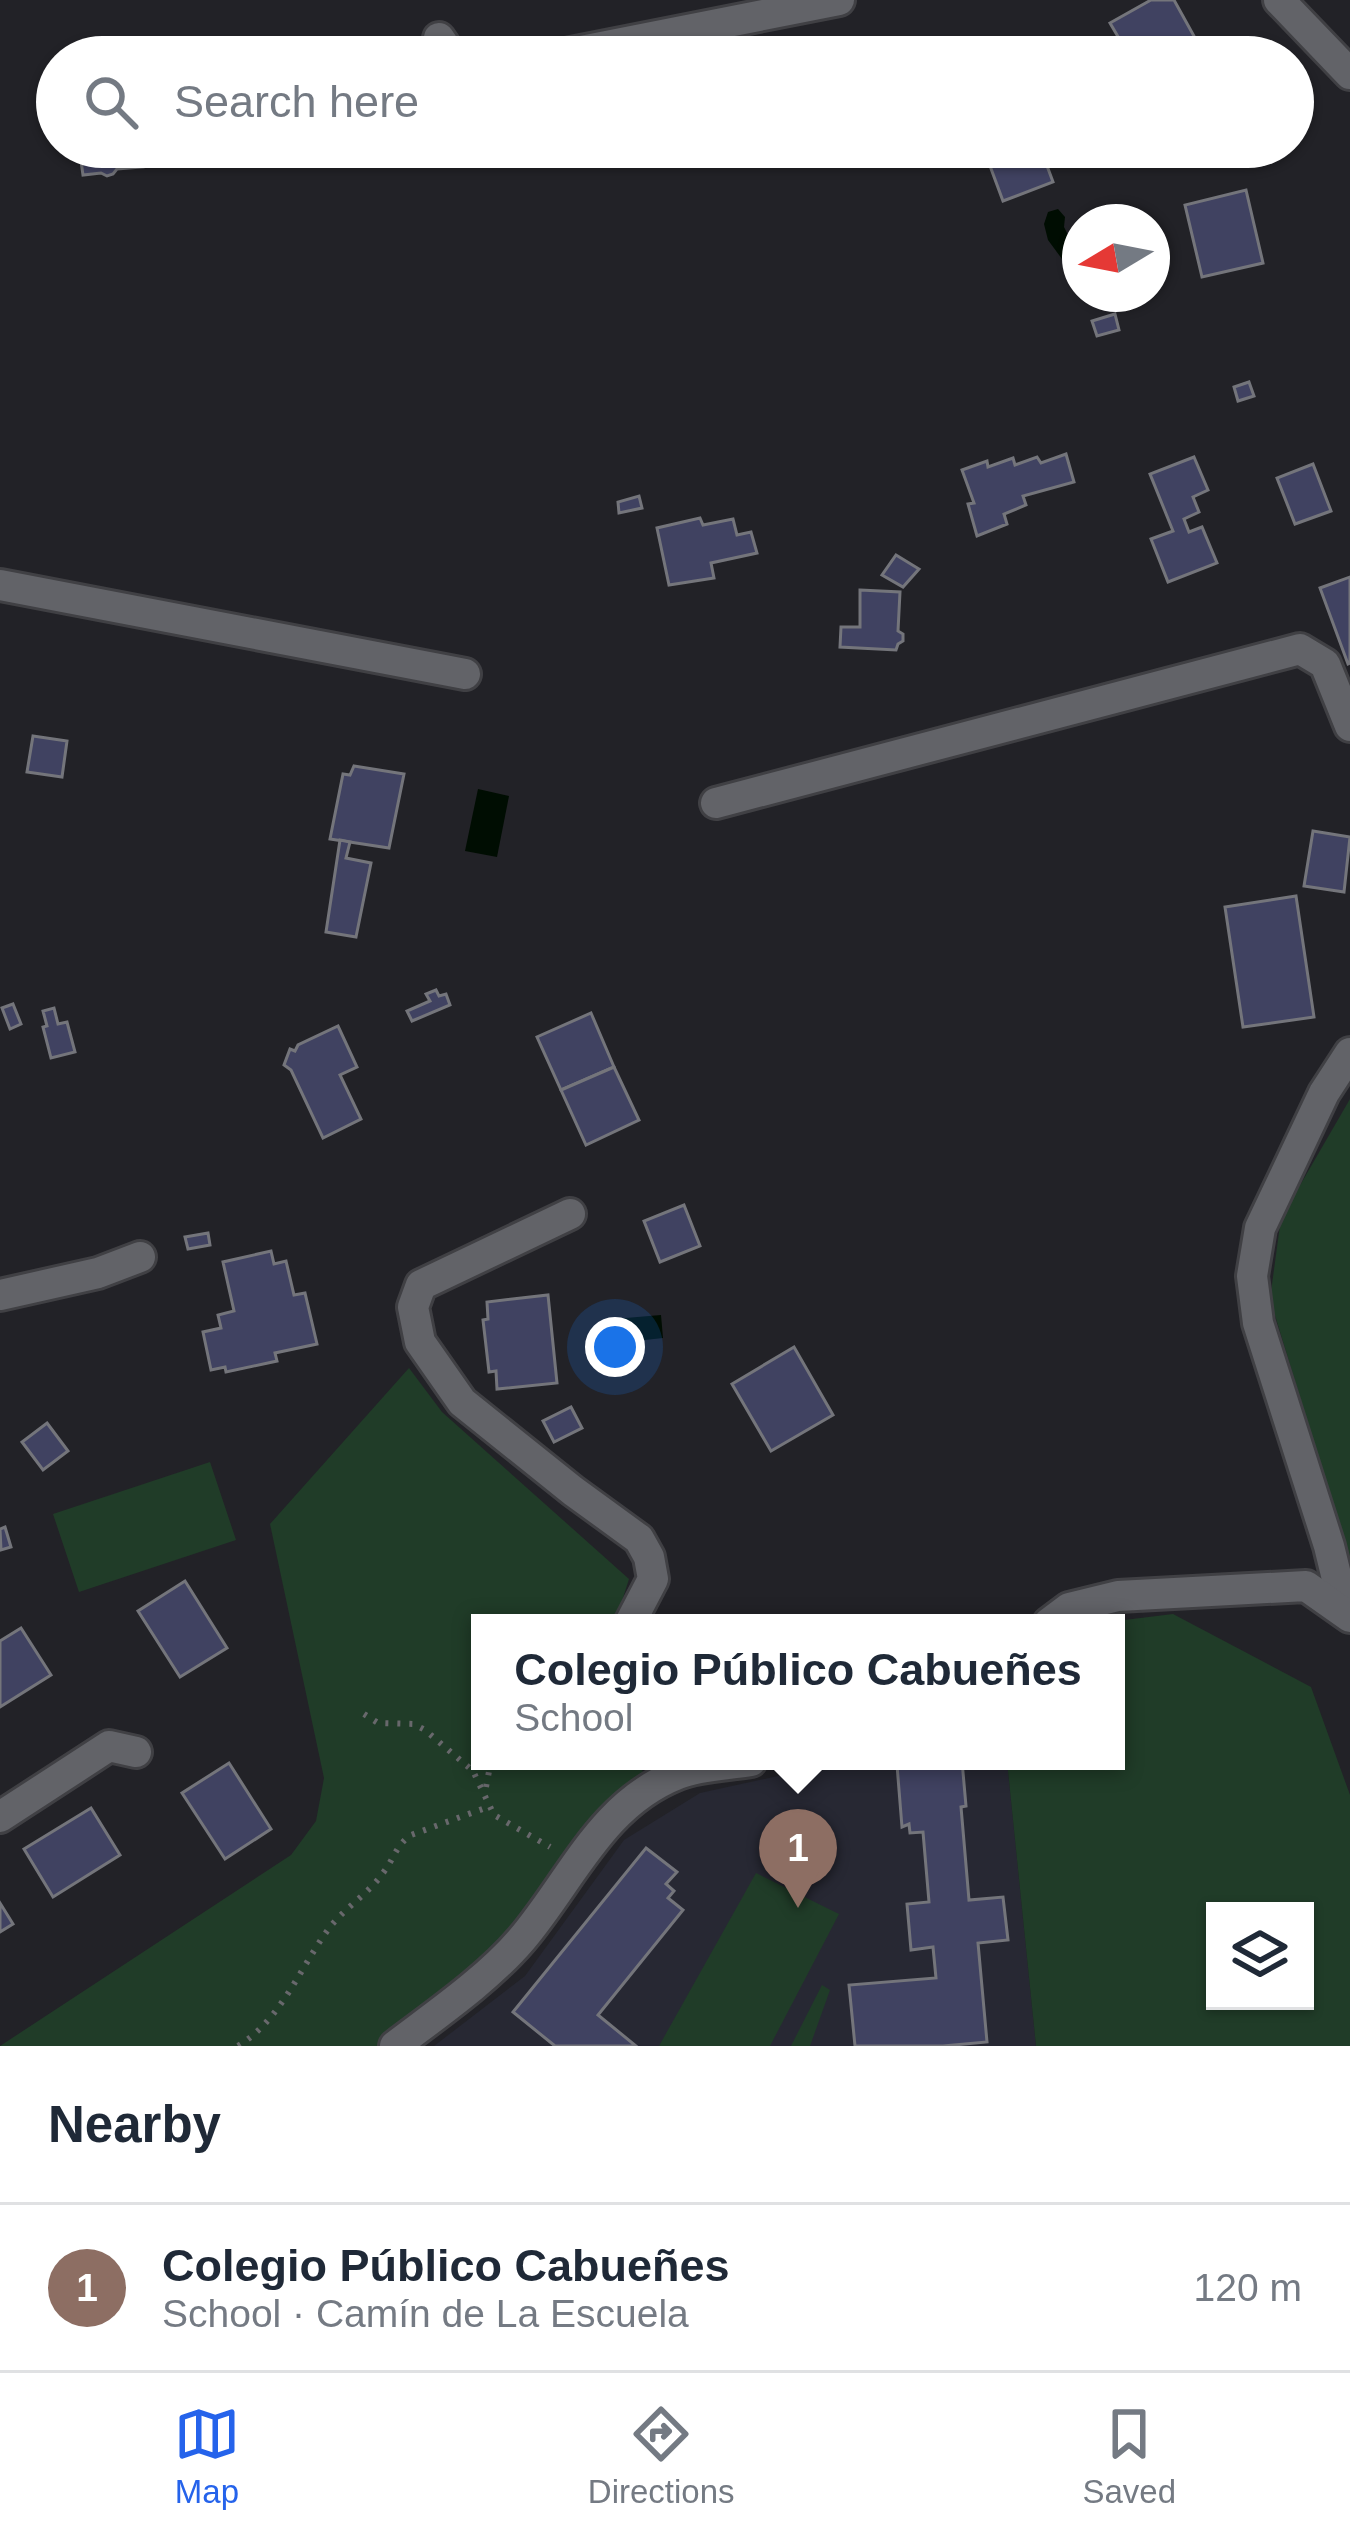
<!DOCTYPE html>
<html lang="en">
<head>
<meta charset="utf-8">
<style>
	:root { --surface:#fff; --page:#f6f6f7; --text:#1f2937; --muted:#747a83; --line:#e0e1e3; --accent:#2563eb }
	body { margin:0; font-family:Helvetica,sans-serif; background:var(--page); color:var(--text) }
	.controls { position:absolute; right:36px; bottom:36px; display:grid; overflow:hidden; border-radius:0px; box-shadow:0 3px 9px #0004 }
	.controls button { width:108px; height:108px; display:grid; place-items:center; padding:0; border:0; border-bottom:3px solid var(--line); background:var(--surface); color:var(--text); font:60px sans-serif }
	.compass { position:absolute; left:1062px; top:204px; width:108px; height:108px; border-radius:50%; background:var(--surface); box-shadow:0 3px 9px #0004; rotate:260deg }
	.you { position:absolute; left:615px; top:1347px; width:42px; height:42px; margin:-30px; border:9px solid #fff; border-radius:50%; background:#1a73e8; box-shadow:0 0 0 18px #1a73e833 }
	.badge { display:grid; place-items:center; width:78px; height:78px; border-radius:50%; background:var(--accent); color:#fff; font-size:39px; font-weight:700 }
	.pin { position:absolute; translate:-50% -99px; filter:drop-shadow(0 3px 6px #0008) }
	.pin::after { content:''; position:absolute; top:63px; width:42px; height:36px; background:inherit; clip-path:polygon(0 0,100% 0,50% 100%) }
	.popup { position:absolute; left:471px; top:1614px; width:654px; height:156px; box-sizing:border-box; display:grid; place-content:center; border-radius:0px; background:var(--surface); filter:drop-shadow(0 3px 9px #0005); font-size:39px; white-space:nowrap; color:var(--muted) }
	.popup b { font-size:45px; color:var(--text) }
	.popup::after { content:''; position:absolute; left:50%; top:100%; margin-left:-24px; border:24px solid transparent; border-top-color:var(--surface) }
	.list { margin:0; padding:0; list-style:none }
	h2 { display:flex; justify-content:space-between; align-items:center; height:156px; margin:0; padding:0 48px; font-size:51px }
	h2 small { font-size:39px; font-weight:400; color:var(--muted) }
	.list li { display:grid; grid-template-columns:78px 1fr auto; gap:36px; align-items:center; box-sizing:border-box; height:168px; padding:0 48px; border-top:3px solid var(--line) }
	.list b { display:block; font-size:45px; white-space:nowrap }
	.list p { margin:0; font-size:39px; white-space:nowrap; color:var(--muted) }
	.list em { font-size:39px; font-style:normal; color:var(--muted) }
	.icon { flex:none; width:66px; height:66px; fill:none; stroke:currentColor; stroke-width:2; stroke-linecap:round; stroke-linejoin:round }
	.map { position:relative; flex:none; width:1350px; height:2046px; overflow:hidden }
	.search { position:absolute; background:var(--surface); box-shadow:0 3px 9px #0004; left:36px; right:36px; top:36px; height:132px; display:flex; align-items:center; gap:30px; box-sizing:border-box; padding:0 42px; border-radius:66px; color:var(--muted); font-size:45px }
	.sheet { height:324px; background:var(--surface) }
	nav { display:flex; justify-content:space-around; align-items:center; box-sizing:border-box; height:168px; border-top:3px solid var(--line); background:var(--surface); font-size:33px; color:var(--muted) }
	nav a { display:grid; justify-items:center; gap:6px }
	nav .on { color:var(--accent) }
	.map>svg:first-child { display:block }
	.built { fill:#272833 }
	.green { fill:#203c28; fill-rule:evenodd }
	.water { fill:#000d02 }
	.building { fill:#404261; stroke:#74757b; stroke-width:3 }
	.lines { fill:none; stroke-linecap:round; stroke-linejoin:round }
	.minor-casing { stroke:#404044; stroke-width:36 }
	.path { stroke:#68686c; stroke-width:6; stroke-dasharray:3 9; stroke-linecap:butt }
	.minor { stroke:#626368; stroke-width:30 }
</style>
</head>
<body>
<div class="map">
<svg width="1350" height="2046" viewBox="0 0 1350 2046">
	<rect width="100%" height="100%" fill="#222227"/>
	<!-- built -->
	<polygon class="built" points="846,1761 1007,1761 1036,2046 434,2046 525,1976 624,1840 700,1793"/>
	<!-- green -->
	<g class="green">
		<polygon points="1350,1099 1350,1561 1270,1299 1281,1218"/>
		<polygon points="409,1368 442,1412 629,1579 615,1623 480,1623 480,1761 635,1761 653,1785 521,1940 395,2046 0,2046 291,1855 316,1821 324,1778 270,1524"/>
		<polygon points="210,1462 236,1540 79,1592 53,1514"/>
		<path d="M1173 1614 1311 1687 1350 1795V2046H1036L1007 1761H1116V1623H1100ZM1305 1911V2001H1215V1911Z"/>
		<polygon points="756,1873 839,1914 770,2046 659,2046"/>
		<polygon points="822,1985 830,1990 810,2046 791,2046"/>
	</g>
	<!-- water -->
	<g class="water">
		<polygon points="1058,209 1065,217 1064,227 1075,249 1071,259 1062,259 1048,240 1044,224 1048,212"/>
		<polygon points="478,789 509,796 497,857 465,851"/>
		<polygon points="661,1315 663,1338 617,1343 614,1319"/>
	</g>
	<!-- building -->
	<g class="building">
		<polygon points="1151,0 1174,0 1205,56 1130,57 1110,23"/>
		<polygon points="79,147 140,147 143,167 117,169 113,174 107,176 101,173 83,175"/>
		<polygon points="983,147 1040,147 1053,182 1003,201"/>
		<polygon points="1246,190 1263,263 1202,277 1185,205"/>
		<polygon points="1115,314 1119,330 1097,336 1092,321"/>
		<polygon points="1249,382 1254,396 1238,401 1234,387"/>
		<polygon points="1066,454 1074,482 1023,496 1026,505 1004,514 1007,524 977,536 968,504 974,503 962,470 987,461 988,467 1013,458 1015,465 1037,457 1041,463"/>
		<polygon points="1194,457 1208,490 1193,497 1199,512 1184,519 1189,532 1202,527 1217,563 1168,582 1151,539 1173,531 1150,474"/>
		<polygon points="1313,464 1331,511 1295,524 1277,478"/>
		<polygon points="639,496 642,508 619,513 618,502"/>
		<polygon points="700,518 703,525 733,519 737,535 751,532 757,553 711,563 714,578 669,585 657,528"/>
		<polygon points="896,555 919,569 903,587 882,575"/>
		<polygon points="1350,577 1350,663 1348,664 1320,588"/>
		<polygon points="860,590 900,592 898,631 903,634 903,641 898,644 896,650 840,647 841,627 860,627"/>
		<polygon points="33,736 67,741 62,777 27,772"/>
		<polygon points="354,766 404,774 389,848 330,839 343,774 350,775"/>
		<polygon points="1313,831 1350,837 1344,892 1304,886"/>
		<polygon points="340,840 350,842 346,858 371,863 356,937 326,932"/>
		<polygon points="1296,896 1314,1017 1243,1027 1225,907"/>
		<polygon points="436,990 439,996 446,994 450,1005 412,1021 407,1011 430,1001 426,994"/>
		<polygon points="13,1004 21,1024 10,1029 2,1008"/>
		<polygon points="54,1008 58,1024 67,1022 75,1052 51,1058 43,1027 47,1026 43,1011"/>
		<polygon points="591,1013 614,1067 561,1090 537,1037"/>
		<polygon points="338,1026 357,1067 340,1075 361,1119 323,1138 291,1070 284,1065 290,1049 295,1051 298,1045"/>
		<polygon points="614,1067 639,1120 586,1145 561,1090"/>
		<polygon points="684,1205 700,1246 660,1262 644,1221"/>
		<polygon points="208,1233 210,1245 188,1249 185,1237"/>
		<polygon points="271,1251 274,1264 286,1261 294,1295 305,1293 317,1344 275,1353 277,1361 226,1372 225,1367 211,1370 203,1332 221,1328 218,1315 234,1311 223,1262"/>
		<polygon points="548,1295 557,1383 497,1389 496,1371 489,1372 483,1320 488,1319 487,1302"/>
		<polygon points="794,1347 833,1415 771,1451 732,1384"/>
		<polygon points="571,1407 582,1428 554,1442 543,1421"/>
		<polygon points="47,1423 68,1451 43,1470 22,1442"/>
		<polygon points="5,1527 11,1547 1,1550 0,1529"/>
		<polygon points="185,1581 227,1648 180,1677 138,1611"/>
		<polygon points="21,1628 51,1675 0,1707 0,1641"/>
		<polygon points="941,1761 962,1761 966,1806 961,1807 969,1900 1003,1897 1008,1940 978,1943 987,2042 943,2046 855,2046 849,1985 936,1978 933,1947 911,1950 907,1904 929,1902 923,1832 910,1833 909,1824 902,1827 897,1765"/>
		<polygon points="229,1763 271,1829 225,1859 182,1793"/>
		<polygon points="91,1808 120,1855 53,1897 24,1849"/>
		<polygon points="646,1848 677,1872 666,1884 674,1891 668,1898 683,1910 598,2015 636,2046 555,2046 513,2012"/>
		<polygon points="0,1903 13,1924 0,1932"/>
	</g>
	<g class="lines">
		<defs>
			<g id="minor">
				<polyline points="1279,0 1350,74"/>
				<polyline points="439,38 452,57"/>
				<polyline points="551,57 839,0"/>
				<polyline points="0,585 465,674"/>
				<polyline points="716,803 1300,649 1325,664 1350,726"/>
				<polyline points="570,1214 421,1285 413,1307 420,1342 462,1402 573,1491 639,1539 649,1557 653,1579 630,1623"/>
				<polyline points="0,1295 98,1273 140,1257"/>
				<polyline points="1345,1612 1329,1546 1258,1323 1252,1276 1260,1228 1324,1093 1350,1053"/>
				<polyline points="1049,1623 1069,1608 1118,1596 1306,1586 1350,1617"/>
				<polyline points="0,1817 109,1746 136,1752"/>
				<path d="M395 2046C437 2014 488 1979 522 1939 572 1880 601 1804 678 1774 700 1765 728 1765 751 1761"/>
			</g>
		</defs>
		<!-- minor casing -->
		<use href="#minor" class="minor-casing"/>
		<!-- path -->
		<g class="path">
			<polyline points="364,1714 378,1723 414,1724 425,1730 473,1771 494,1815 550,1847"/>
			<polyline points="486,1787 491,1761"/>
			<path d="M238 2046C282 2019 300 1967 330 1927 346 1907 369 1893 383 1873 394 1859 396 1845 411 1835L488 1807"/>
		</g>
		<!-- minor -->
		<use href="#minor" class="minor"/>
	</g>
</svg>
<div class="controls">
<button><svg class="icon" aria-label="layers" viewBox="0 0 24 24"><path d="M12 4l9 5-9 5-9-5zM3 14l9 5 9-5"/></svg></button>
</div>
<svg class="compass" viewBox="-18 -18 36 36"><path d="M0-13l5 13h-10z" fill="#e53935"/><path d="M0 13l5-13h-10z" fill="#747a83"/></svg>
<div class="you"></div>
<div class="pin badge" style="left:798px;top:1908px;background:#8d6e63">1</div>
<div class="popup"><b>Colegio Público Cabueñes</b>School</div>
<div class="search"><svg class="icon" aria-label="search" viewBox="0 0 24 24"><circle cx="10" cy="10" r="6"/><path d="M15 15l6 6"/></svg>Search here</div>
</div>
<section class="sheet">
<h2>Nearby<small></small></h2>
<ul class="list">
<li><span class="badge" style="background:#8d6e63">1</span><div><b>Colegio Público Cabueñes</b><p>School · Camín de La Escuela</p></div><em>120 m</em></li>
</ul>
</section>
<nav>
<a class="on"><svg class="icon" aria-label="map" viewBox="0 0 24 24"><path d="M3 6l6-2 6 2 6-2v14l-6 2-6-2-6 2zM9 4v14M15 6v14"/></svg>Map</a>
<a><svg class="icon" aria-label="directions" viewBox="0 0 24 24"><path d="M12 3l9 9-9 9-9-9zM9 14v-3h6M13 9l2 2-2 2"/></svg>Directions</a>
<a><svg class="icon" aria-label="saved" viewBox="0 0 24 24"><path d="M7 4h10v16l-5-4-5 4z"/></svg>Saved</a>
</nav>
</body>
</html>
